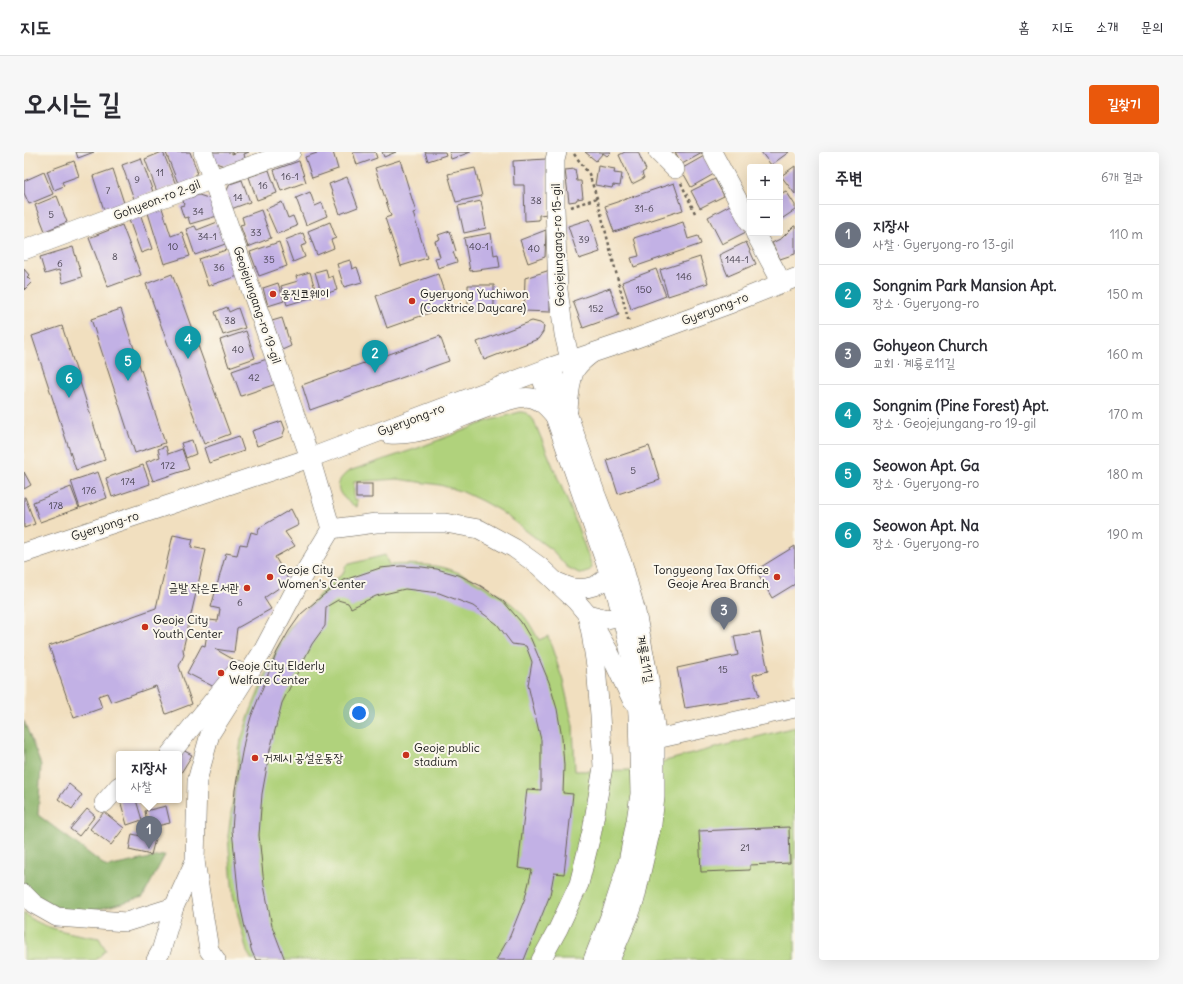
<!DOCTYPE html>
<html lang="ko">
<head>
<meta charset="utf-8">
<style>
	:root { --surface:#fff; --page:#f7f7f7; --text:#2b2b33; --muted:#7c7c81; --line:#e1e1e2; --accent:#ea580c }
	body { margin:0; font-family:Delius,"Poor Story",sans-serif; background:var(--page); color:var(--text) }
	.controls { position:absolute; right:12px; top:12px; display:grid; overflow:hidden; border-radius:4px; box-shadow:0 4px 16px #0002 }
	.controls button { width:36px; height:36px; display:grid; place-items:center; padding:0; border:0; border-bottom:1px solid var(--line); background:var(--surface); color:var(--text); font:20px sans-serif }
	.you { position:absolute; left:335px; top:561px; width:14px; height:14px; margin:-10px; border:3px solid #fff; border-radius:50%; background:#1a73e8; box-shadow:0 0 0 6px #1a73e833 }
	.badge { display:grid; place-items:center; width:26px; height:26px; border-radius:50%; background:var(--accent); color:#fff; font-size:13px; font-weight:700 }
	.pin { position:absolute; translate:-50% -33px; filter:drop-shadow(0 1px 2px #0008) }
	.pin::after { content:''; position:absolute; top:21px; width:14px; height:12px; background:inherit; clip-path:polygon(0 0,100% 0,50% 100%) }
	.popup { position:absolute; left:92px; top:599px; width:66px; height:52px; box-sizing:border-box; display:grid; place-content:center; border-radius:4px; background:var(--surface); filter:drop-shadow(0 1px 3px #0005); font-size:13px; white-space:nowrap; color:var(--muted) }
	.popup b { font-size:15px; color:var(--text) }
	.popup::after { content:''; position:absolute; left:50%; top:100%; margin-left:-8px; border:8px solid transparent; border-top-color:var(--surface) }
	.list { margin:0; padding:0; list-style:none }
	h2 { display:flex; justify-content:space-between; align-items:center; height:52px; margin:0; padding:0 16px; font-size:17px }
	h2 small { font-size:13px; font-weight:400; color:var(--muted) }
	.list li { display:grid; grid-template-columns:26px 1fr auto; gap:12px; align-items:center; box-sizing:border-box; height:60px; padding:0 16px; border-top:1px solid var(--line) }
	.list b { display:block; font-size:15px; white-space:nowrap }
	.list p { margin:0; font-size:13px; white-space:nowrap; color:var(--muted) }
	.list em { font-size:13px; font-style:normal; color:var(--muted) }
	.map { position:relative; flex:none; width:771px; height:808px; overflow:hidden; border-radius:4px }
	header { display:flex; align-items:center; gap:24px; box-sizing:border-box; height:56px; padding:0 20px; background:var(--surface); border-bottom:1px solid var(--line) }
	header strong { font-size:19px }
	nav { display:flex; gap:22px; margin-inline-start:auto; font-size:14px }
	.intro { display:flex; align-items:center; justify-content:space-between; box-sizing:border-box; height:96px; padding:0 24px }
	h1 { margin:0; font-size:28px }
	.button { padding:10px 18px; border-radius:4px; background:var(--accent); color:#fff; font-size:14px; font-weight:700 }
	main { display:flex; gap:24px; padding:0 24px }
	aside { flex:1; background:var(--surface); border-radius:4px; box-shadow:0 4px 16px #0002 }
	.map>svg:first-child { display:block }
	.green { fill:#b0d27b; stroke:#66774c }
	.forest { fill:#8cb46b; stroke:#546844 }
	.building { fill:#c2b1e5 }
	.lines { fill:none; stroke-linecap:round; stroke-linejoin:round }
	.minor-casing { stroke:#676055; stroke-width:20 }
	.path { stroke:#676055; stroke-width:2.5; stroke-dasharray:3 3; stroke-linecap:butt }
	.minor { stroke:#fff; stroke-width:19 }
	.poi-dot { fill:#c8321e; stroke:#fbf7ec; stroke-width:1.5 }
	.labels { text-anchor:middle; stroke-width:4; stroke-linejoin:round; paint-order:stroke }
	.number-label { font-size:10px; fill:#46414e }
	.street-label { font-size:12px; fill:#1c1c1c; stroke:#fbf7ec }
	.poi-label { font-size:12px; fill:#1c1c1c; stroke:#fbf7ec; text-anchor:start }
</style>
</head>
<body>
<header>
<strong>지도</strong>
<nav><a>홈</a><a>지도</a><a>소개</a><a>문의</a></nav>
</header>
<div class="intro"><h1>오시는 길</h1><a class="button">길찾기</a></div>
<main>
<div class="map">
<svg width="771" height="808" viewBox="0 0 771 808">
	<rect width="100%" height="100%" fill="#fbf7ec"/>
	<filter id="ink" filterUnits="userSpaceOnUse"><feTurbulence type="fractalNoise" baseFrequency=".025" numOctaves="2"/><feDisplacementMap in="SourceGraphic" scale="8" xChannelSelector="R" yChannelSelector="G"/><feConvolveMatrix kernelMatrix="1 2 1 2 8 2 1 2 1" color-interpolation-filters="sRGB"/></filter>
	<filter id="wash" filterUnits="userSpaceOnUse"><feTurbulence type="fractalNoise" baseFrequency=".012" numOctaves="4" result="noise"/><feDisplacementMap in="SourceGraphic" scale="16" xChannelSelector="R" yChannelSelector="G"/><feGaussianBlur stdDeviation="0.9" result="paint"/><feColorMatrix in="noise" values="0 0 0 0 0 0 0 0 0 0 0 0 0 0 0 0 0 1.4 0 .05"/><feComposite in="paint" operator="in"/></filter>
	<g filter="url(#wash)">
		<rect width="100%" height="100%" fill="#f1dfbf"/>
		<!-- green -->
		<g class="green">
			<path d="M496 260C503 260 506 263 510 269L548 360 566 409 568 416 564 420 557 422 543 415 529 399 476 359 458 349 439 340 416 333 373 327 330 330V347L334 348 333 355C325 351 311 341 315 331 316 326 321 322 325 319L394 296 464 269Z"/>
			<path d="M361 403 365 413C382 412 399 412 417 415 441 420 484 445 500 464 506 471 510 480 515 488L524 484 539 529 549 573 551 619 607 618 771 575V808H228L223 800 209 743 204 684 217 588 227 558 243 520 252 499 264 478 304 433 319 422 322 413Z"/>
			<path d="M0 761C17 777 52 782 75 786L82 798 72 808H0Z"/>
		</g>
		<!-- forest -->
		<polygon class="forest" points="0,569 17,613 14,663 83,715 141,703 119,745 54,763 11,748 0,734"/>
		<g id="blocks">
			<!-- building -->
			<g class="building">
				<polygon points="52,0 70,0 54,6"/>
				<polygon points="138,0 139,0 152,33 133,40 121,7"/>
				<polygon points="144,0 166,0 173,19 170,28 155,34 142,1"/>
				<polygon points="188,0 208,0 208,2 214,0 225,0 220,2 221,6 200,14 192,11"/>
				<polygon points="296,0 309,0 314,17 288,26 281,5"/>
				<polygon points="329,0 351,0 353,6 333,13"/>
				<polygon points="358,0 372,0 360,5"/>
				<polygon points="401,0 421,0 422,3 404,9"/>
				<polygon points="425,0 447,0 427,7"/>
				<polygon points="561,0 587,0 583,4 579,1 572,9"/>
				<polygon points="601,0 614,0 622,18 618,21 620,26 608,32 595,3"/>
				<polygon points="651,0 680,0 658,12"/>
				<polygon points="737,0 765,0 747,13"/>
				<polygon points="680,4 690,22 667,35 657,17"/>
				<polygon points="117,6 129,40 110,47 98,13"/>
				<polygon points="522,7 524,62 515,63 515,68 501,69 500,33 490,33 489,9"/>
				<polygon points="376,8 392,60 389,61 403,106 377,114 361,66 367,64 351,16"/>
				<polygon points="50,9 55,24 38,30 40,34 30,38 23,19"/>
				<polygon points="275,9 282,30 257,39 250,18"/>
				<polygon points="574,14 591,17 590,21 598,22 596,34 589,33 588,36 571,33"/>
				<polygon points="771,14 771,42 757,24"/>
				<polygon points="451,16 458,44 432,50 424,22"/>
				<polygon points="89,17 100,51 80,58 69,24"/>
				<polygon points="551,17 553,29 557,29 559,46 553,47 552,49 545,50 541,18"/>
				<polygon points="245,18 253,41 233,48 225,25"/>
				<polygon points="20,20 29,42 5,52 0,41 0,29"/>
				<polygon points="323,25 334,55 316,62 305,32"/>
				<polygon points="691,27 700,44 676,56 667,39"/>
				<polygon points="218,28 226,50 207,57 202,40 206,32"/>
				<polygon points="650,31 659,58 590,80 581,54"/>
				<polygon points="762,39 771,53 771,58 756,68 756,42"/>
				<polygon points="286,40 291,54 298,51 303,64 282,73 272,46"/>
				<polygon points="175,43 187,47 193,64 166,72 164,65 160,66 156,54 160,53 159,48"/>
				<polygon points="33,44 43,70 21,79 11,53"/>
				<polygon points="457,49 462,76 440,81 434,54"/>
				<polygon points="258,50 264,66 269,64 273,74 253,82 242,57"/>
				<polygon points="708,52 722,80 698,92 684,65"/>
				<polygon points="138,56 147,84 158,80 166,104 140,112 124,61"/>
				<polygon points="237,58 247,86 224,95 216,73 220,72 218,65"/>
				<polygon points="117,64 128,97 117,101 105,68"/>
				<polygon points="566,67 576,100 555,107 544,74"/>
				<polygon points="196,69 204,91 171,103 162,77 171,74 173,78"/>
				<polygon points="306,70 312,86 307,88 310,96 293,103 284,79"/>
				<polygon points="659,70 664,87 674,84 677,92 610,115 607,106 615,104 610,86"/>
				<polygon points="98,73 117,123 84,135 65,86"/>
				<polygon points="770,74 771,74 771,102 756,107 748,91 758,86"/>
				<polygon points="522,78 521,105 504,111 496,88"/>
				<polygon points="426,79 432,99 429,100 433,110 414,116 411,106 416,105 411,89 416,87 414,83"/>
				<polygon points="279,81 283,92 277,94 281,105 269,110 261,88"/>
				<polygon points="467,81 470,103 474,102 476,115 446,119 440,86"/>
				<polygon points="255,90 263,114 235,124 226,100"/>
				<polygon points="722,90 732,112 704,124 695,103"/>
				<polygon points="49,95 58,125 39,131 35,118 21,122 16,105"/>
				<polygon points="205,97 214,124 184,134 175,107"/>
				<polygon points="676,105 684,131 644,144 636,118"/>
				<polygon points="326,108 328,117 333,115 338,130 320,135 313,112"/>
				<polygon points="0,117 5,123 3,125 8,130 0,138"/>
				<polygon points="302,117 304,126 309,124 313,138 298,143 291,120"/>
				<polygon points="632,117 642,144 607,157 598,130"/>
				<polygon points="526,118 526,160 500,159 501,126"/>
				<polygon points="286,120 293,144 263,153 257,134 274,129 272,124"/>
				<polygon points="148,122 206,282 180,292 122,132"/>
				<polygon points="414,122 425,154 363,176 352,144"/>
				<polygon points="254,131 260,149 244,154 239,136"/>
				<polygon points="444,133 470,133 470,160 444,159"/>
				<polygon points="586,136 595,163 559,176 549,149"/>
				<polygon points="203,155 205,160 214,156 221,176 199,183 191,160"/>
				<polygon points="97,157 141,291 111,301 67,167"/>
				<polygon points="258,166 267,194 258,198 248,169"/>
				<polygon points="508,169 516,171 520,174 519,180 514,187 460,208 453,190"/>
				<polygon points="38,174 81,308 52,318 8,184"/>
				<polygon points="222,179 231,206 205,215 196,188"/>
				<polygon points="416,184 425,209 286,258 278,233"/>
				<polygon points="243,207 252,232 217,244 208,219"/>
				<polygon points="258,269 261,277 258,285 233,294 228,279"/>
				<polygon points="215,284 220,299 185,311 180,296"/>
				<polygon points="168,288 172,302 162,306 157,291"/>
				<polygon points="142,294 144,302 158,297 165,317 129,329 122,310 136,305 134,297"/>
				<polygon points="625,294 636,328 594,342 583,308"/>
				<polygon points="119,313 126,332 88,345 82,326"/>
				<polygon points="0,320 7,333 0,337"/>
				<polygon points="74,320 83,346 56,356 47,329"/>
				<rect x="332" y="332" width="16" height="14"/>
				<polygon points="47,335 55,356 16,370 9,350"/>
				<polygon points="0,345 1,345 11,372 0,376"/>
				<polygon points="267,357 275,373 261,380 271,394 251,405 265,429 240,446 247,457 213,476 210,500 191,497 212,509 196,538 163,521 178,493 181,494 185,468 194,469 196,457 187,455 202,401 213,403 216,392 223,393 227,380 234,382 235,376"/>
				<polygon points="149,383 169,387 167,395 182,398 159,497 160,503 155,514 168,552 142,562 132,534 87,550 83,541 74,544 78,556 50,566 25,494 132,456"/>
				<polygon points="771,394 771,432 748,446 732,418"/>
				<polygon points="377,414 398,415 413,417 437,424 457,434 479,449 497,470 507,487 525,530 533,557 538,586 540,614 539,641 549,642 540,722 530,721 526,743 500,808 472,808 486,784 501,746 508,718 494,716 503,637 517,638 517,588 504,533 508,510 502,494 488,492 473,472 449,454 415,441 381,437 352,444 327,456 324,451 314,448 302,455 301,474 288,492 258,551 246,598 238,642 235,683 240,733 248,774 261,808 232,808 228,800 221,776 215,748 208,678 211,638 220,590 227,565 253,500 265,479 277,462 298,444 320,428 356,416"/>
				<polygon points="736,480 744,519 729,523 735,544 661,556 653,516 714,503 710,484"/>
				<polygon points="155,596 168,603 157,621 155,620"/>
				<polygon points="45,632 58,643 48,657 34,647"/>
				<polygon points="96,648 112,648 118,668 103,673"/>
				<polygon points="142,654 146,671 124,676 121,659"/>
				<polygon points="63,657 71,664 55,684 46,677"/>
				<polygon points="80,660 100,676 87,693 66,677"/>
				<polygon points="765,675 766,711 726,713 726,718 677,720 675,679"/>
				<polygon points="108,682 131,687 127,703 105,698"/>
			</g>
		</g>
	</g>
	<g filter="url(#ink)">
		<use href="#blocks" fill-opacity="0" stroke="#676055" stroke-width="1"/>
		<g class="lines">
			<defs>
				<g id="minor">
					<polyline points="533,0 531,8 531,56 534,138 540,182 546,208"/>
					<polyline points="634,0 651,17"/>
					<polyline points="688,0 726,71"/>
					<polyline points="731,81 758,131"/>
					<polyline points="0,98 189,27 267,0"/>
					<polyline points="527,215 572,343 599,413 612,460 625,528 631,575 631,645 628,672 611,747 605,764 586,808"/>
					<polyline points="519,230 593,444 611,521 614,563 616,642 612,669 604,710 589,757 569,808"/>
					<path d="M544 258C545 246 546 228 551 218 555 211 561 207 567 202"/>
					<path d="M365 282C381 283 397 280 413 275 434 268 489 241 508 246 518 249 524 256 530 263"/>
					<polyline points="307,377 352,371 421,371 455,377 490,396 515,414 552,449 563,462 583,467 597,464"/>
					<polyline points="0,401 286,306 527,215 610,187 708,151 771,126"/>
					<path d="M533 430C538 432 544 435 549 436 563 438 578 434 585 421"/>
					<polyline points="570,474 585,500 609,550"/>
					<polyline points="619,590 771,556"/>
					<polyline points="146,602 213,519"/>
					<polyline points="80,651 95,634"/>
					<polyline points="171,709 185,798 192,808"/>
					<polyline points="0,742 10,752 33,765 102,770 150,755"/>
					<polyline points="132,808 137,799 150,755 171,709 173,629 186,582 240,497 278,425 307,377 286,306 179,0"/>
					<polyline points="517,808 534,777 555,732 568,679 579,615 576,563 572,514 567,481 563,462"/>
				</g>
			</defs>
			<!-- minor casing -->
			<use href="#minor" class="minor-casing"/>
			<!-- path -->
			<g class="path">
				<polyline points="550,2 565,22 573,46 605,171"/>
				<polyline points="657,31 671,61"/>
				<polyline points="547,55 573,46"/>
			</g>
			<!-- minor -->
			<use href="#minor" class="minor"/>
		</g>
	</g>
	<!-- markers -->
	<g class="poi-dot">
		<circle cx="249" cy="142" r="4"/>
		<circle cx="388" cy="149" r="4"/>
		<circle cx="246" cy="425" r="4"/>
		<circle cx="753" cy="425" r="4"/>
		<circle cx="223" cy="436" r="4"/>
		<circle cx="121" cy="475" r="4"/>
		<circle cx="197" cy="521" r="4"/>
		<circle cx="382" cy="603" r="4"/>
		<circle cx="231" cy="606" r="4"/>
	</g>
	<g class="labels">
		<!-- number labels -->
		<g class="number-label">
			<text x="136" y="24">11</text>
			<text x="266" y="28">16-1</text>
			<text x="113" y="31">9</text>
			<text x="239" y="37">16</text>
			<text x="84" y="42">7</text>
			<text x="214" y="49">14</text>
			<text x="512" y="52">38</text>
			<text x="620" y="60">31-6</text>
			<text x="174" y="63">34</text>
			<text x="27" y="66">5</text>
			<text x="232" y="84">33</text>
			<text x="183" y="88">34-1</text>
			<text x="560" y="91">39</text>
			<text x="149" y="98">10</text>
			<text x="455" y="98">40-1</text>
			<text x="510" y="100">40</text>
			<text x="91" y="108">8</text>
			<text x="245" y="111">35</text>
			<text x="713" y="111">144-1</text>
			<text x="36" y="115">6</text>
			<text x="195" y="119">36</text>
			<text x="660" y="128">146</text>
			<text x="620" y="141">150</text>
			<text x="572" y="160">152</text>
			<text x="206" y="172">38</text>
			<text x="214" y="201">40</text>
			<text x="230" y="229">42</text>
			<text x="144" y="317">172</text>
			<text x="609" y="322">5</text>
			<text x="104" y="333">174</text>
			<text x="65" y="342">176</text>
			<text x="32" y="357">178</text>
			<text x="216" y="454">6</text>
			<text x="699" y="521">15</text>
			<text x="721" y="699">21</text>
		</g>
		<!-- street labels -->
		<g class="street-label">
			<text transform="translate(133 48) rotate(-21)" y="4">Gohyeon-ro 2-gil</text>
			<text transform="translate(534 93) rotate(-92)" y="4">Geojejungang-ro 15-gil</text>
			<text transform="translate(233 153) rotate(71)" y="4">Geojejungang-ro 19-gil</text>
			<text transform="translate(691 157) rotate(-21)" y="4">Gyeryong-ro</text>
			<text transform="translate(387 268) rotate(-21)" y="4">Gyeryong-ro</text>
			<text transform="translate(81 374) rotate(-18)" y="4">Gyeryong-ro</text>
			<text transform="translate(621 507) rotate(80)" y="4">계룡로11길</text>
		</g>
		<!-- poi labels -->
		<g class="poi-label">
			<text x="257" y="146">웅진코웨이</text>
			<text x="396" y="146">Gyeryong Yuchiwon<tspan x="396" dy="14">(Cocktrice Daycare)</tspan></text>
			<text x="254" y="422">Geoje City<tspan x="254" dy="14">Women's Center</tspan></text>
			<text x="745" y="422" text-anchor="end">Tongyeong Tax Office<tspan x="745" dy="14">Geoje Area Branch</tspan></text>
			<text x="215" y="440" text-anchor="end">글발 작은도서관</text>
			<text x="129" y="472">Geoje City<tspan x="129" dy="14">Youth Center</tspan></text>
			<text x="205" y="518">Geoje City Elderly<tspan x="205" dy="14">Welfare Center</tspan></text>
			<text x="390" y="600">Geoje public<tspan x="390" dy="14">stadium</tspan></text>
			<text x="239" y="610">거제시 공설운동장</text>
		</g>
	</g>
</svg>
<div class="controls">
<button>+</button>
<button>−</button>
</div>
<div class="you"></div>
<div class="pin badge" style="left:125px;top:697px;background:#6b7280">1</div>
<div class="popup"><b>지장사</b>사찰</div>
<div class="pin badge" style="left:351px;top:221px;background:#0f9aa8">2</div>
<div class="pin badge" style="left:700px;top:478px;background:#6b7280">3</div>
<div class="pin badge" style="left:164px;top:207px;background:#0f9aa8">4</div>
<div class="pin badge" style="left:104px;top:229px;background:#0f9aa8">5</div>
<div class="pin badge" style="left:45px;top:246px;background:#0f9aa8">6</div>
</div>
<aside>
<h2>주변<small>6개 결과</small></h2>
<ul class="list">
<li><span class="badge" style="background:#6b7280">1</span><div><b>지장사</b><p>사찰 · Gyeryong-ro 13-gil</p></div><em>110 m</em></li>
<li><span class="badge" style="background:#0f9aa8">2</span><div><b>Songnim Park Mansion Apt.</b><p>장소 · Gyeryong-ro</p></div><em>150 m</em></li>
<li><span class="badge" style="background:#6b7280">3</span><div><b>Gohyeon Church</b><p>교회 · 계룡로11길</p></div><em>160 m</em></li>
<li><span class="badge" style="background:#0f9aa8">4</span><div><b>Songnim (Pine Forest) Apt.</b><p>장소 · Geojejungang-ro 19-gil</p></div><em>170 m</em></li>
<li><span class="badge" style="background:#0f9aa8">5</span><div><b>Seowon Apt. Ga</b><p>장소 · Gyeryong-ro</p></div><em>180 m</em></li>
<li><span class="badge" style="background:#0f9aa8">6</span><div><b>Seowon Apt. Na</b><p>장소 · Gyeryong-ro</p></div><em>190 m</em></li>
</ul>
</aside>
</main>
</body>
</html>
